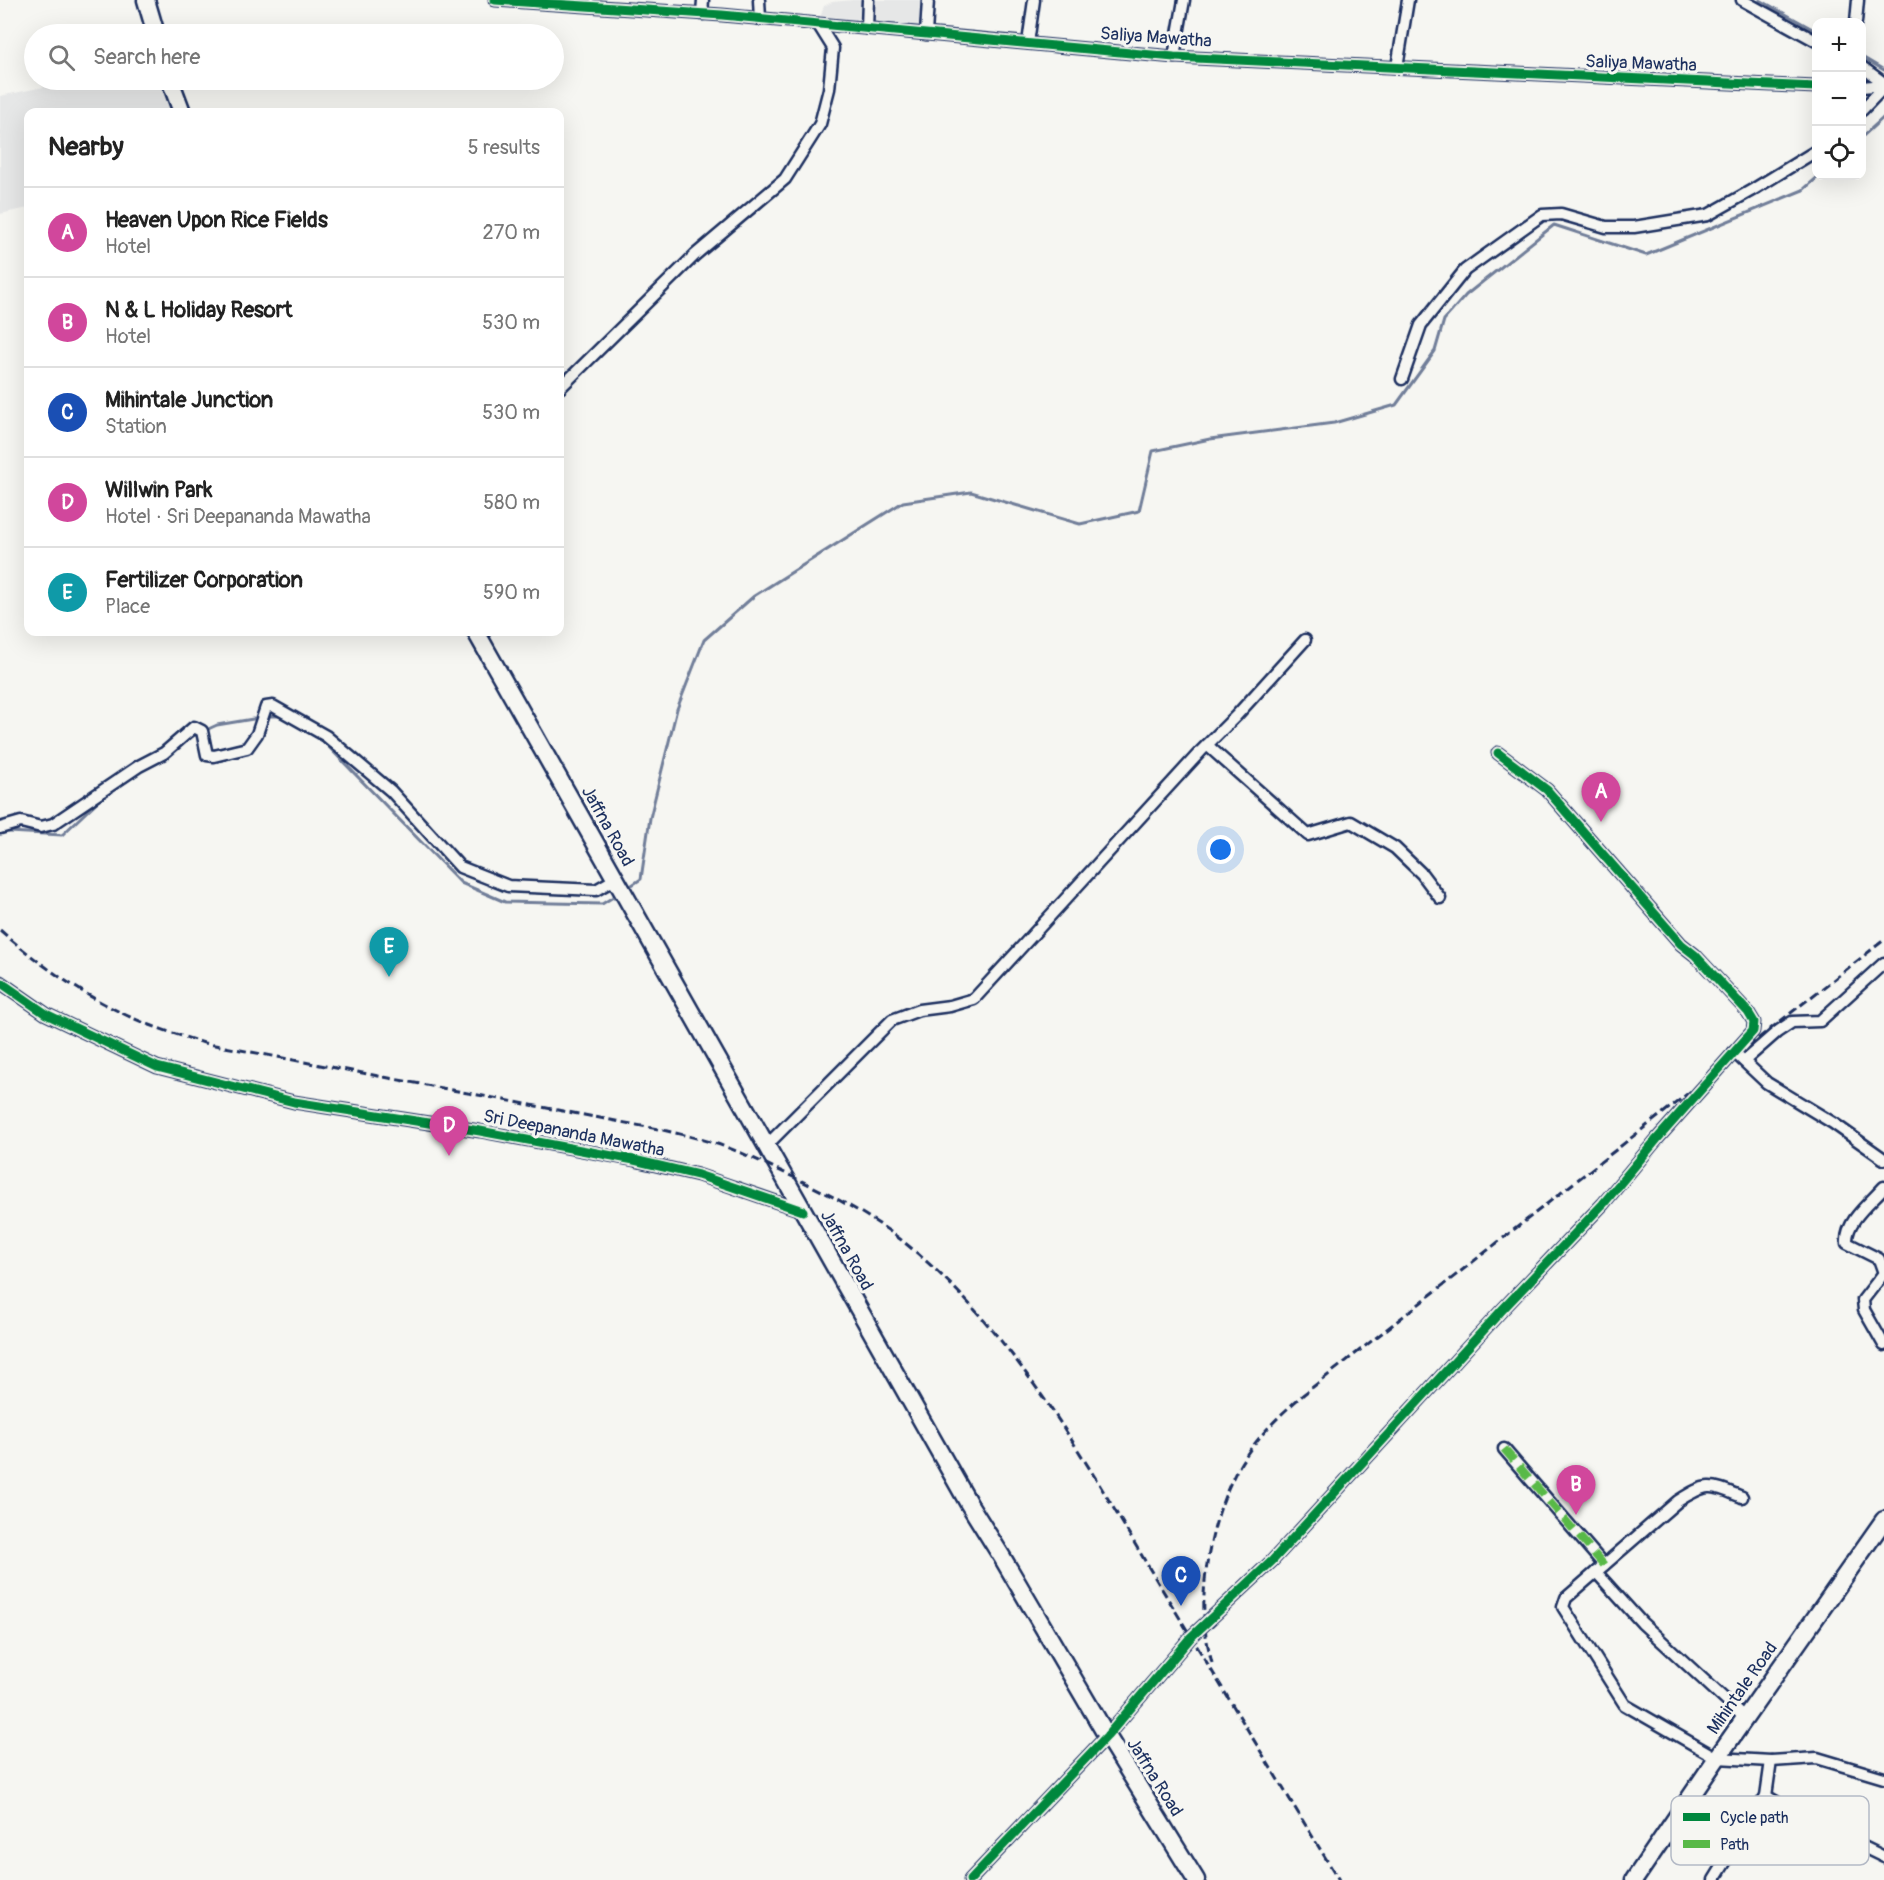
<!DOCTYPE html>
<html lang="en">
<head>
<meta charset="utf-8">
<style>
	:root { --surface:#fff; --page:#f2f2f2; --text:#222; --muted:#767676; --line:#e0e0e0; --accent:#1a73e8 }
	body { margin:0; font-family:Pangolin,sans-serif; background:var(--page); color:var(--text) }
	.controls { position:absolute; right:18px; top:18px; display:grid; overflow:hidden; border-radius:12px; box-shadow:0 6px 24px #0002 }
	.controls button { width:54px; height:54px; display:grid; place-items:center; padding:0; border:0; border-bottom:2px solid var(--line); background:var(--surface); color:var(--text); font:30px sans-serif }
	.you { position:absolute; left:1221px; top:850px; width:21px; height:21px; margin:-15px; border:4px solid #fff; border-radius:50%; background:#1a73e8; box-shadow:0 0 0 9px #1a73e833 }
	.badge { display:grid; place-items:center; width:39px; height:39px; border-radius:50%; background:var(--accent); color:#fff; font-size:20px; font-weight:700 }
	.pin { position:absolute; translate:-50% -50px; filter:drop-shadow(0 2px 3px #0008) }
	.pin::after { content:''; position:absolute; top:32px; width:21px; height:18px; background:inherit; clip-path:polygon(0 0,100% 0,50% 100%) }
	.list { margin:0; padding:0; list-style:none }
	h2 { display:flex; justify-content:space-between; align-items:center; height:78px; margin:0; padding:0 24px; font-size:26px }
	h2 small { font-size:20px; font-weight:400; color:var(--muted) }
	.list li { display:grid; grid-template-columns:39px 1fr auto; gap:18px; align-items:center; box-sizing:border-box; height:90px; padding:0 24px; border-top:2px solid var(--line) }
	.list b { display:block; font-size:22px; white-space:nowrap }
	.list p { margin:0; font-size:20px; white-space:nowrap; color:var(--muted) }
	.list em { font-size:20px; font-style:normal; color:var(--muted) }
	.icon { flex:none; width:33px; height:33px; fill:none; stroke:currentColor; stroke-width:2; stroke-linecap:round; stroke-linejoin:round }
	.map { position:relative; flex:none; width:1884px; height:1880px; overflow:hidden }
	.search { position:absolute; background:var(--surface); box-shadow:0 6px 24px #0002; left:24px; top:24px; width:540px; height:66px; display:flex; align-items:center; gap:15px; box-sizing:border-box; padding:0 21px; border-radius:33px; color:var(--muted); font-size:22px }
	.panel { position:absolute; background:var(--surface); box-shadow:0 6px 24px #0002; left:24px; top:108px; width:540px; height:528px; border-radius:12px }
	.map>svg:first-child { display:block }
	.built { fill:#e6e7e7 }
	.lines { fill:none; stroke-linecap:round; stroke-linejoin:round }
	.stream { stroke:#717e99; stroke-width:3 }
	.minor-casing { stroke:#1b2f5e; stroke-width:15 }
	.trunk-casing { stroke:#1b2f5e; stroke-width:21 }
	.minor { stroke:#f6f6f2; stroke-width:10 }
	.trunk { stroke:#f6f6f2; stroke-width:16 }
	.rail { stroke:#1b2f5e; stroke-width:3; stroke-dasharray:9 4.5; stroke-linecap:butt }
	.quiet { stroke:#58b947; stroke-width:8; stroke-dasharray:15 8; stroke-linecap:butt }
	.cycleway-casing { stroke:#f6f6f2; stroke-width:13 }
	.cycleway { stroke:#00873e; stroke-width:9 }
	.labels { text-anchor:middle; stroke-width:6; stroke-linejoin:round; paint-order:stroke }
	.street-label { font-size:18px; fill:#1b2f5e; stroke:#f6f6f2 }
	.key { fill:#f6f6f2; stroke:#b4bac6; stroke-width:1.5 }
	.key-label { font-size:16px; fill:#1b2f5e }
</style>
</head>
<body>
<div class="map">
<svg width="1884" height="1880" viewBox="0 0 1884 1880">
	<rect width="100%" height="100%" fill="#f6f6f2"/>
	<filter id="ink" filterUnits="userSpaceOnUse"><feTurbulence type="fractalNoise" baseFrequency=".0167" numOctaves="2"/><feDisplacementMap in="SourceGraphic" scale="12" xChannelSelector="R" yChannelSelector="G"/><feConvolveMatrix kernelMatrix="1 2 1 2 8 2 1 2 1" color-interpolation-filters="sRGB"/></filter>
	<g filter="url(#ink)">
		<!-- built -->
		<g class="built">
			<polygon points="853,0 928,0 926,34 818,24 824,6 832,2"/>
			<polygon points="78,80 171,80 182,112 28,112 28,208 0,214 0,96"/>
		</g>
		<g class="lines">
			<!-- stream -->
			<g class="stream">
				<polyline points="1760,0 1816,31"/>
				<polyline points="1862,57 1884,70"/>
				<polyline points="1862,137 1884,117"/>
				<polyline points="271,716 281,716"/>
				<polyline points="191,737 217,725 253,719"/>
				<polyline points="321,739 461,883 505,902 602,904 618,894"/>
				<polyline points="9,832 62,835 101,798"/>
				<polyline points="626,889 641,879 650,818 677,709 704,640 754,596 903,502 971,492 1080,524 1139,511 1153,451 1210,439 1334,423 1396,405 1435,351 1444,320 1466,295 1554,225 1646,255 1803,190 1819,176"/>
			</g>
			<defs>
				<g id="minor">
					<polyline points="495,0 722,15 1174,57 1816,87"/>
					<polyline points="759,0 760,19"/>
					<polyline points="1742,0 1816,41"/>
					<polyline points="702,14 703,0"/>
					<polyline points="1856,22 1858,0"/>
					<polyline points="867,28 868,0"/>
					<polyline points="926,34 928,0"/>
					<polyline points="1028,43 1034,0"/>
					<polyline points="1174,57 1184,0"/>
					<polyline points="1397,67 1408,0"/>
					<polyline points="1862,67 1884,83"/>
					<polyline points="1862,87 1884,85"/>
					<polyline points="1862,110 1884,87"/>
					<polyline points="1402,379 1421,325 1465,270 1542,215 1561,214 1606,227 1634,227 1708,215 1754,189 1816,151"/>
					<polyline points="560,388 695,255 785,179 820,124 829,89 833,48 818,24"/>
					<polyline points="1207,745 1308,835 1351,822 1395,848 1422,874 1440,898"/>
					<polyline points="0,828 21,822 41,827 53,824 139,766 164,753 194,727 202,731 207,755 214,756 247,748 257,734 266,707 273,706 326,736 391,791 460,867 508,886 596,890 615,879"/>
					<polyline points="0,982 46,1014 157,1067 294,1102 480,1131 634,1160 698,1175 803,1211"/>
					<polyline points="1734,1052 1767,1083 1833,1123 1884,1159"/>
					<polyline points="1744,1061 1777,1032 1792,1022 1820,1021 1884,963"/>
					<polyline points="767,1145 892,1020 919,1010 950,1006 974,999 1201,751 1236,716 1305,640"/>
					<path d="M1884 1187C1871 1202 1845 1221 1847 1243L1879 1259 1884 1273"/>
					<polyline points="1884,1273 1863,1300 1864,1310 1884,1345"/>
					<polyline points="1504,1449 1604,1565"/>
					<path d="M1742 1497C1710 1484 1708 1482 1678 1501L1566 1598 1563 1607 1625 1705 1717 1758 1771 1761 1817 1758 1884 1778"/>
					<polyline points="1596,1572 1642,1623 1745,1718"/>
					<polyline points="1766,1796 1802,1817 1884,1857"/>
					<polyline points="970,1880 1107,1736 1191,1637 1272,1561 1502,1310 1603,1204 1657,1139 1753,1031 1754,1022 1748,1012 1695,955 1681,944 1547,790 1498,753"/>
					<polyline points="1714,1880 1766,1796 1771,1761"/>
				</g>
				<g id="trunk">
					<polyline points="146,0 156,34"/>
					<polyline points="170,80 182,112"/>
					<polyline points="476,632 969,1504 1002,1557 1107,1736 1196,1880"/>
					<polyline points="1634,1880 1717,1758 1884,1520"/>
				</g>
			</defs>
			<!-- minor casing -->
			<use href="#minor" class="minor-casing"/>
			<!-- trunk casing -->
			<use href="#trunk" class="trunk-casing"/>
			<!-- minor -->
			<use href="#minor" class="minor"/>
			<!-- trunk -->
			<use href="#trunk" class="trunk"/>
			<!-- rail -->
			<g class="rail">
				<path d="M0 930C36 962 78 992 122 1013 148 1026 176 1034 204 1043L663 1130C680 1134 697 1138 714 1143 740 1151 766 1164 791 1176 829 1194 866 1213 900 1239 1010 1326 1080 1452 1151 1571 1214 1674 1276 1777 1339 1880"/>
				<path d="M1212 1663C1208 1647 1204 1630 1204 1613 1202 1564 1218 1495 1247 1454 1263 1431 1283 1412 1304 1394L1884 940"/>
			</g>
			<!-- quiet -->
			<polyline class="quiet" points="1504,1449 1604,1565"/>
			<defs>
				<g id="cycleway">
					<polyline points="495,0 722,15 1174,57 1816,87"/>
					<polyline points="0,982 46,1014 157,1067 294,1102 480,1131 634,1160 698,1175 803,1211"/>
					<polyline points="970,1880 1107,1736 1191,1637 1272,1561 1502,1310 1603,1204 1657,1139 1753,1031 1754,1022 1748,1012 1695,955 1681,944 1547,790 1498,753"/>
				</g>
			</defs>
			<!-- cycleway casing -->
			<use href="#cycleway" class="cycleway-casing"/>
			<!-- cycleway -->
			<use href="#cycleway" class="cycleway"/>
		</g>
	</g>
	<g class="labels">
		<!-- street labels -->
		<g class="street-label">
			<text transform="translate(1156 37) rotate(4)" y="6">Saliya Mawatha</text>
			<text transform="translate(1641 63) rotate(2)" y="6">Saliya Mawatha</text>
			<text transform="translate(608 826) rotate(61)" y="6">Jaffna Road</text>
			<text transform="translate(574 1133) rotate(11)" y="6">Sri Deepananda Mawatha</text>
			<text transform="translate(847 1250) rotate(61)" y="6">Jaffna Road</text>
			<text transform="translate(1742 1688) rotate(-55)" y="6">Mihintale Road</text>
			<text transform="translate(1155 1777) rotate(58)" y="6">Jaffna Road</text>
		</g>
	</g>
	<!-- legend -->
	<rect x="1671" y="1796" width="198" height="69" rx="9" class="key"/>
	<rect x="1683" y="1813" width="27" height="8" fill="#00873e"/>
	<rect x="1683" y="1840" width="27" height="8" fill="#58b947"/>
	<g class="key-label">
		<text x="1720" y="1823">Cycle path</text>
		<text x="1720" y="1850">Path</text>
	</g>
</svg>
<div class="controls">
<button>+</button>
<button>−</button>
<button><svg class="icon" aria-label="locate" viewBox="0 0 24 24"><circle cx="12" cy="12" r="6"/><path d="M12 2v4M12 18v4M2 12h4M18 12h4"/></svg></button>
</div>
<div class="you"></div>
<div class="pin badge" style="left:1601px;top:822px;background:#d1479c">A</div>
<div class="pin badge" style="left:1576px;top:1515px;background:#d1479c">B</div>
<div class="pin badge" style="left:1181px;top:1606px;background:#1a4fb4">C</div>
<div class="pin badge" style="left:449px;top:1156px;background:#d1479c">D</div>
<div class="pin badge" style="left:389px;top:977px;background:#0f9aa8">E</div>
<div class="search"><svg class="icon" aria-label="search" viewBox="0 0 24 24"><circle cx="10" cy="10" r="6"/><path d="M15 15l6 6"/></svg>Search here</div>
<section class="panel">
<h2>Nearby<small>5 results</small></h2>
<ul class="list">
<li><span class="badge" style="background:#d1479c">A</span><div><b>Heaven Upon Rice Fields</b><p>Hotel</p></div><em>270 m</em></li>
<li><span class="badge" style="background:#d1479c">B</span><div><b>N &amp; L Holiday Resort</b><p>Hotel</p></div><em>530 m</em></li>
<li><span class="badge" style="background:#1a4fb4">C</span><div><b>Mihintale Junction</b><p>Station</p></div><em>530 m</em></li>
<li><span class="badge" style="background:#d1479c">D</span><div><b>Willwin Park</b><p>Hotel · Sri Deepananda Mawatha</p></div><em>580 m</em></li>
<li><span class="badge" style="background:#0f9aa8">E</span><div><b>Fertilizer Corporation</b><p>Place</p></div><em>590 m</em></li>
</ul>
</section>
</div>
</body>
</html>
